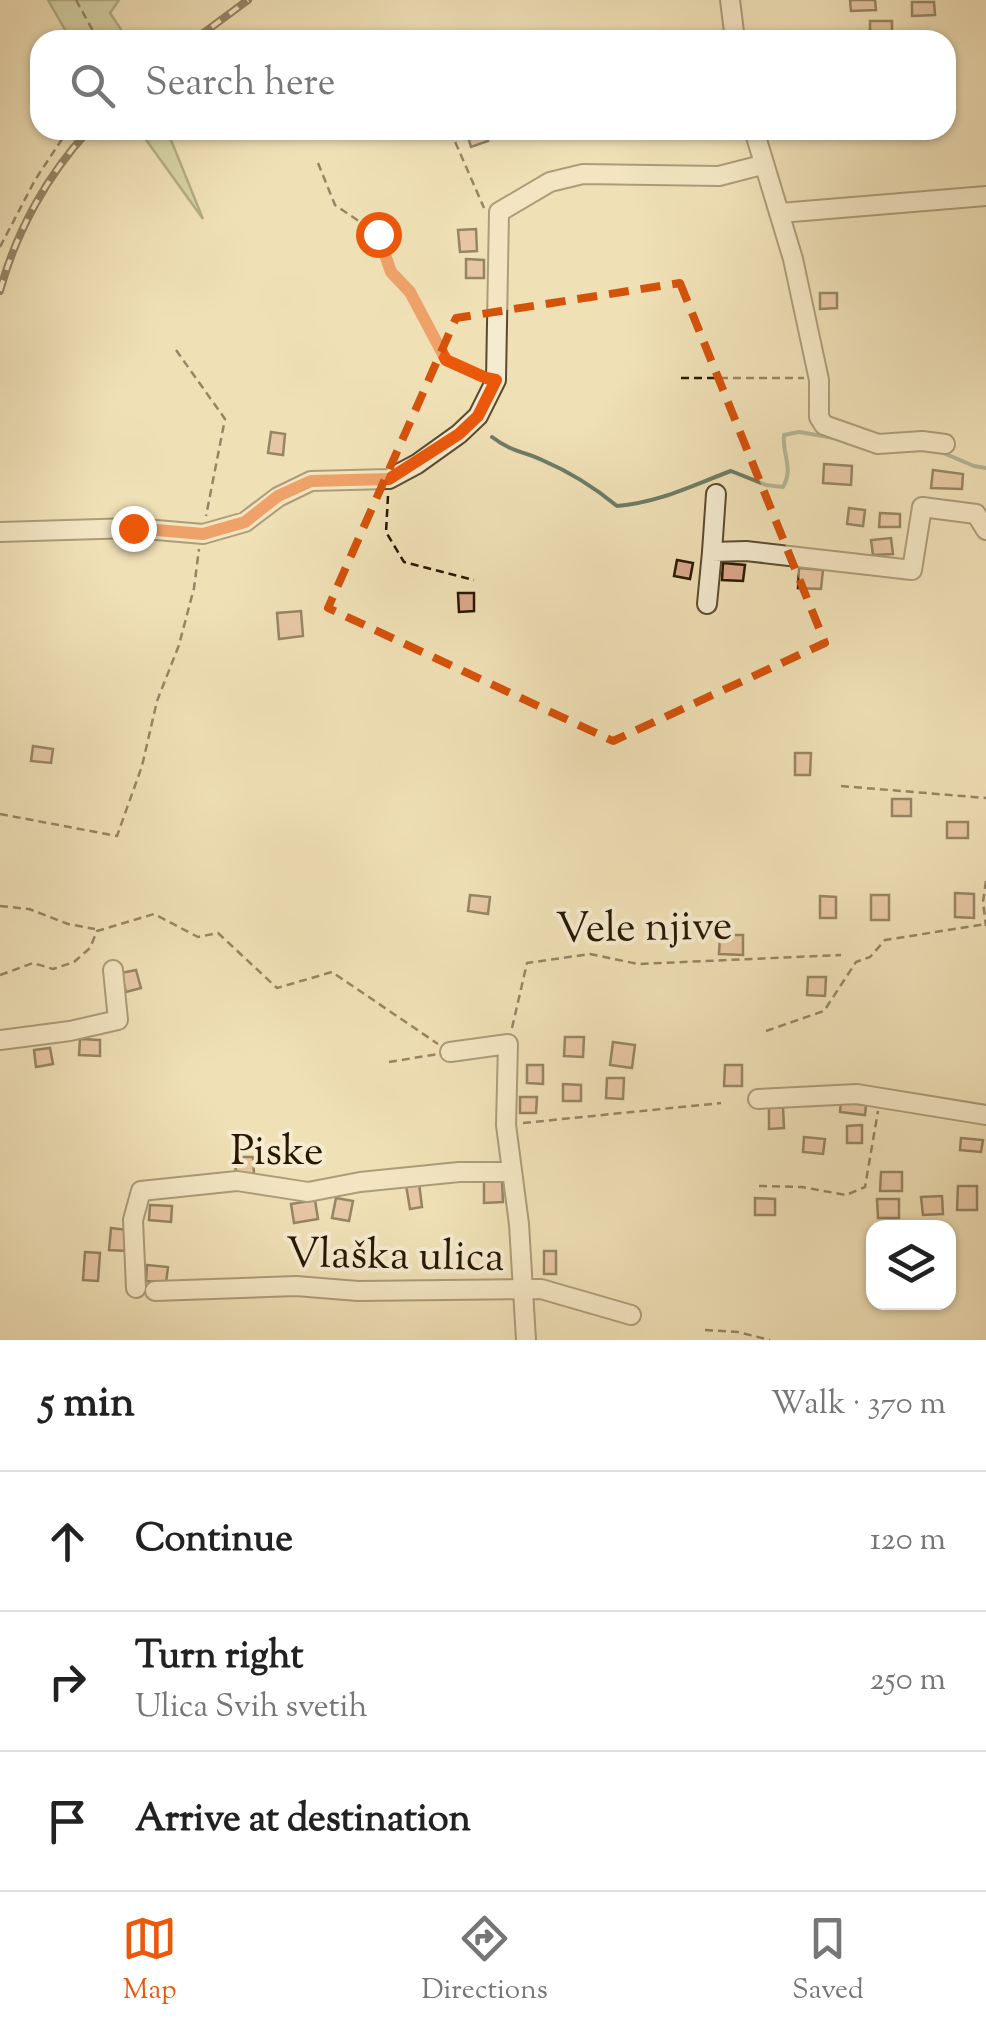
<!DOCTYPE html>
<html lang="en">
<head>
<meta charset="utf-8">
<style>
	:root { --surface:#fff; --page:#f6f6f6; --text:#222; --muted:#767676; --line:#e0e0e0; --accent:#ea580c }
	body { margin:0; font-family:"Sorts Mill Goudy",serif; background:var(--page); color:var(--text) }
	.controls { position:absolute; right:30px; bottom:30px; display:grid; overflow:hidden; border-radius:20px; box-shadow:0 2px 8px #0004 }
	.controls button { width:90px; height:90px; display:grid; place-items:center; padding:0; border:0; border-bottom:2px solid var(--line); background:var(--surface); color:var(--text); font:50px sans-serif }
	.stop { position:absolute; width:30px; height:30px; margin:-22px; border:8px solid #ea580c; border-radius:50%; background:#fff }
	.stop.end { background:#ea580c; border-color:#fff; box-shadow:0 2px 10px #0008 }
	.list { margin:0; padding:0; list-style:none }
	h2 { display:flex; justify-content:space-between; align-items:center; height:130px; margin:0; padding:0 40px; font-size:42px }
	h2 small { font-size:32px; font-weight:400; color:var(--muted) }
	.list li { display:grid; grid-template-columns:65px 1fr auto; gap:30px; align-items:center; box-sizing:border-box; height:140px; padding:0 40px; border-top:2px solid var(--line) }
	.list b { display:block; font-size:38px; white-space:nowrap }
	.list p { margin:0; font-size:32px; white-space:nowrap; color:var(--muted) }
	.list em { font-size:32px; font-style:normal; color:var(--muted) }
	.icon { flex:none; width:55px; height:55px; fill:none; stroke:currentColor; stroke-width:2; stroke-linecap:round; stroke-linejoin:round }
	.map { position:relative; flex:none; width:986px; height:1340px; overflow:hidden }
	.search { position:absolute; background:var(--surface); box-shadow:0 2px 8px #0004; left:30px; right:30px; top:30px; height:110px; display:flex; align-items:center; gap:25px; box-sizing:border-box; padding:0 35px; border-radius:30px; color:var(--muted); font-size:38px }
	.sheet { height:550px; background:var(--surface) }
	nav { display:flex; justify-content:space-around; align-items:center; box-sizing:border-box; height:140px; border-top:2px solid var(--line); background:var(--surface); font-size:28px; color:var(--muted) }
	nav a { display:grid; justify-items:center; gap:5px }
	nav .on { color:var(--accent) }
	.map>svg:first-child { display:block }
	.green { fill:#b5c391; stroke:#6e6e49; stroke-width:2.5 }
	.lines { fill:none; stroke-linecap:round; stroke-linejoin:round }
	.stream { stroke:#6d7c66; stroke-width:4 }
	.building { fill:#dba88c; stroke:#281801; stroke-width:2.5 }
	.minor-casing { stroke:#5a4a2e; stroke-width:22 }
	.path { stroke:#281801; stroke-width:2.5; stroke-dasharray:8 5; stroke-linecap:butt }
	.minor { stroke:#f5ebd0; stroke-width:18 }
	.rail-casing { stroke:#281801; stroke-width:8 }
	.rail { stroke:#f5ebd0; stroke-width:4; stroke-dasharray:11; stroke-linecap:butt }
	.route { stroke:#ea580c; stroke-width:12 }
	.marked { fill:none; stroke:#d5520b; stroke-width:8; stroke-dasharray:20 12; stroke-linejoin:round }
	.labels { text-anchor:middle; stroke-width:8; stroke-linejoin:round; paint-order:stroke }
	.street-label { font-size:42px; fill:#281801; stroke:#f5ebd0 }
</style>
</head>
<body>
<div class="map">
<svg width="986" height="1340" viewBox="0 0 986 1340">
	<rect width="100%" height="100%" fill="#f0e0b6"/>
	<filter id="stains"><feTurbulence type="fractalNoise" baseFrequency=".002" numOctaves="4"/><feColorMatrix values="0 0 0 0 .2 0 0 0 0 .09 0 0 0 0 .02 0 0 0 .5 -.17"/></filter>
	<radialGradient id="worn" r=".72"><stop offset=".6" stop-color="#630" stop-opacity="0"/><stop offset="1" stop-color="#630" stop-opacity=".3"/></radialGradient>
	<!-- green -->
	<g class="green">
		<polygon points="48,0 119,0 110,13 128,40 71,40"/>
		<polygon points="139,130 167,130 203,219"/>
	</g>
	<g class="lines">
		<!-- stream -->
		<g class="stream">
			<path d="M492 437C512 452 522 451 542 460 570 472 594 487 617 506 658 503 693 485 731 471L766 485 783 487C794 468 782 455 784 435L799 432 840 439"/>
			<polyline points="883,451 918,450"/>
			<polyline points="941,452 974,466 986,468"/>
		</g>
	</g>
	<!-- building -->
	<g class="building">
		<polygon points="850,0 875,0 876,10 851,11"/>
		<polygon points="912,2 934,2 935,15 912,16"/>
		<rect x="870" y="21" width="22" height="19"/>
		<polygon points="466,130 484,130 488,141 471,147"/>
		<polygon points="476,229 477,251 460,252 458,230"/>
		<polygon points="466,259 484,260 484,278 466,278"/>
		<polygon points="820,293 837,293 837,308 820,309"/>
		<polygon points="271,432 285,434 283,455 268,453"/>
		<polygon points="824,464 852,466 851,485 823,483"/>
		<polygon points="933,470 963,474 962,489 931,488"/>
		<polygon points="849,508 865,510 863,526 847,524"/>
		<polygon points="880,513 900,514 900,527 879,527"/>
		<polygon points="891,538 893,554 873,555 871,540"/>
		<polygon points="677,560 693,563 690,579 674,576"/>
		<polygon points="723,563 745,565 743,581 722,580"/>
		<polygon points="799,568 823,570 821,589 798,588"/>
		<polygon points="458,593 474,593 474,611 459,612"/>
		<polygon points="301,611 303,636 279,639 277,613"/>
		<polygon points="33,746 53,749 51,763 31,761"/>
		<polygon points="795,753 811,753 810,775 795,775"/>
		<rect x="892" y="799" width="19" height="17"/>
		<rect x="947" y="822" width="21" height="16"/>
		<polygon points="955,893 974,894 974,918 955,917"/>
		<polygon points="470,895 490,897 488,914 468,911"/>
		<rect x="871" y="895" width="18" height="25"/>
		<polygon points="820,896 836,897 836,918 820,918"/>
		<polygon points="720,935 743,935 743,955 719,954"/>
		<polygon points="136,970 141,988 126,992 121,973"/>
		<polygon points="808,977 826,977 825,996 807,995"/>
		<polygon points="565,1037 584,1037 583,1057 564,1056"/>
		<polygon points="80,1039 100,1040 100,1056 79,1055"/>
		<polygon points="613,1042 635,1045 632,1068 610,1065"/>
		<polygon points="50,1048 53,1064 36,1067 34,1050"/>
		<polygon points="527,1065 543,1065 543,1084 527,1083"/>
		<polygon points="725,1065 742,1065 742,1086 724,1086"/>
		<polygon points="607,1078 624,1078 623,1099 606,1098"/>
		<polygon points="563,1084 581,1085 581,1101 563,1101"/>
		<polygon points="520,1097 537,1097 536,1113 520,1113"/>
		<polygon points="841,1102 866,1105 865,1115 840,1112"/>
		<polygon points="783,1107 784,1128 769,1129 769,1108"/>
		<polygon points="862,1125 862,1143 847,1143 847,1126"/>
		<polygon points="804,1137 825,1139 823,1154 803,1152"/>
		<polygon points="961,1138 983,1140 981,1152 960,1150"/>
		<polygon points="235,1157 253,1157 254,1174 236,1175"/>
		<polygon points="881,1172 902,1172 902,1191 880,1191"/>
		<polygon points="484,1181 502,1181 503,1202 484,1203"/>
		<polygon points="419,1183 422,1207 410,1209 406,1185"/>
		<polygon points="958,1186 977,1186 977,1210 957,1210"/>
		<polygon points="942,1196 943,1214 923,1215 921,1197"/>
		<polygon points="336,1198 353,1201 349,1221 332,1218"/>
		<polygon points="755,1198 775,1199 775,1215 755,1215"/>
		<polygon points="877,1199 899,1199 899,1218 878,1218"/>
		<polygon points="315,1200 318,1219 294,1223 291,1204"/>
		<polygon points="150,1205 172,1206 171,1222 149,1220"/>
		<polygon points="111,1228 128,1230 126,1251 109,1250"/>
		<rect x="544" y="1251" width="12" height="23"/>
		<polygon points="85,1252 100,1253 98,1281 83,1280"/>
		<polygon points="147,1265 168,1267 166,1283 146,1281"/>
	</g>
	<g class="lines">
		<defs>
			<g id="minor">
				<polyline points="730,0 735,40"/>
				<polyline points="754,130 793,259 819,380 819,417 824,425 878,444 922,441 945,444"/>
				<polyline points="780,213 986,196"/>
				<polyline points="0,532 133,528 203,534 245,522 278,497 311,481 389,479 417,464 459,434 478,416 496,380 499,212 550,182 583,174 719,176 762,165"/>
				<polyline points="712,552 716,494"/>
				<polyline points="707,604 712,552 746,551 912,570 922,507 976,514 986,530"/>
				<polyline points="0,1040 70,1031 118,1020 113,970"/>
				<polyline points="450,1052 508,1044 506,1125 519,1224 526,1340"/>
				<polyline points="758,1099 857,1094 986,1115"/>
				<polyline points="136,1288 133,1220 141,1191 237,1181 308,1192 360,1182 459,1172 511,1172"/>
				<polyline points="155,1291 296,1286 358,1291 541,1289 631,1315"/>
			</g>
		</defs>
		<!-- minor casing -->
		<use href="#minor" class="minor-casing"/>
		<!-- path -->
		<g class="path">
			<polyline points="76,0 98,40"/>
			<polyline points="450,130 484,208"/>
			<polyline points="318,163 335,205 378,234 391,272 410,292 447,360 480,375"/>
			<polyline points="0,247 35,180 68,130"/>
			<polyline points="176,350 225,419 206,516"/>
			<polyline points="681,378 804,378"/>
			<polyline points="388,496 386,532 404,562 474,580"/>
			<polyline points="841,786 986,798"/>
			<polyline points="0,814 117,836 142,766 157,701 179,645 194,588 199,549"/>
			<polyline points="986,881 983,902 986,926"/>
			<polyline points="0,906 29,909 68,924 95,929"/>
			<polyline points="0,975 33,963 53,969 74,962 90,948 97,931 154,914 198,937 218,933 277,988 332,972 438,1044"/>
			<polyline points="512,1028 527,963 590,954 638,964 841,955"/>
			<polyline points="766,1031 824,1011 856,962 870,957 885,940 986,924"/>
			<polyline points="389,1062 438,1054"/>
			<polyline points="523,1123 721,1103"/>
			<polyline points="759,1186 802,1187 846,1195 865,1187 878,1111"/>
			<polyline points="705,1330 738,1332 770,1340"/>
		</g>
		<!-- minor -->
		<use href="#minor" class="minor"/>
		<defs>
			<g id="rail">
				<polyline points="194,40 248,0"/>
				<path d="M0 291C16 232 47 175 89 130"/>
			</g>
		</defs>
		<!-- rail casing -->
		<use href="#rail" class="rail-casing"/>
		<!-- rail -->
		<use href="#rail" class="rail"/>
	</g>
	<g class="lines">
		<!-- route -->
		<polyline class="route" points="133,528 203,534 245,522 278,496 311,481 389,479 459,434 478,416 496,380 486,378 446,360 410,292 391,272 378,234"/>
	</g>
	<!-- marked area -->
	<path d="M0 0H986V1340H0ZM680 283 825 643 613 741 328 608 456 318Z" fill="#f0e0b6" fill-opacity=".55" fill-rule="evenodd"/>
	<path class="marked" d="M680 283 825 643 613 741 328 608 456 318Z"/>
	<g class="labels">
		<!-- street labels -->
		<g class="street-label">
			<text transform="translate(644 925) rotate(-1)" y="15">Vele njive</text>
			<text x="277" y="1164">Piske</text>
			<text transform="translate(395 1253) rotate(1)" y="15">Vlaška ulica</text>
		</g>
	</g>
	<rect width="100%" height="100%" filter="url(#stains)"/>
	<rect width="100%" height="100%" fill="url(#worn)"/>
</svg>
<div class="controls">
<button><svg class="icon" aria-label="layers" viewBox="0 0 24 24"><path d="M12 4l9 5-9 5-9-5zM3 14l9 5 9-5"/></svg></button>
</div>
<div class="stop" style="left:378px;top:234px"></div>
<div class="stop end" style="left:133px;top:528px"></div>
<div class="search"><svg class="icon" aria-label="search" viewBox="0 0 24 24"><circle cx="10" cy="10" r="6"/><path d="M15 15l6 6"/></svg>Search here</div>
</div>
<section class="sheet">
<h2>5 min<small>Walk · 370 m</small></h2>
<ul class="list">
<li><svg class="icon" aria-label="ahead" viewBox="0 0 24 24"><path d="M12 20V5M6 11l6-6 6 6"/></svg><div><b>Continue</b></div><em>120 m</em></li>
<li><svg class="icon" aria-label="right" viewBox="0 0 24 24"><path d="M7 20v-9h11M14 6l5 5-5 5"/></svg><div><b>Turn right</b><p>Ulica Svih svetih</p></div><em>250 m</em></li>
<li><svg class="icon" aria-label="arrive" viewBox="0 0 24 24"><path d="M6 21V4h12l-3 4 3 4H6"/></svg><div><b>Arrive at destination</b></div></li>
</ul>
</section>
<nav>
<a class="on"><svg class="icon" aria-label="map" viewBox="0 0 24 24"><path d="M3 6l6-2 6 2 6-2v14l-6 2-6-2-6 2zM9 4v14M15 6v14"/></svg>Map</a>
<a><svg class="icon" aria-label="directions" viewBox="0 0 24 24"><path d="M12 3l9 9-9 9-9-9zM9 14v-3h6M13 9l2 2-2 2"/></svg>Directions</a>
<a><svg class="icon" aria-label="saved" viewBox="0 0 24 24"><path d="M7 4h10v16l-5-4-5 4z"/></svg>Saved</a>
</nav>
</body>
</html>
